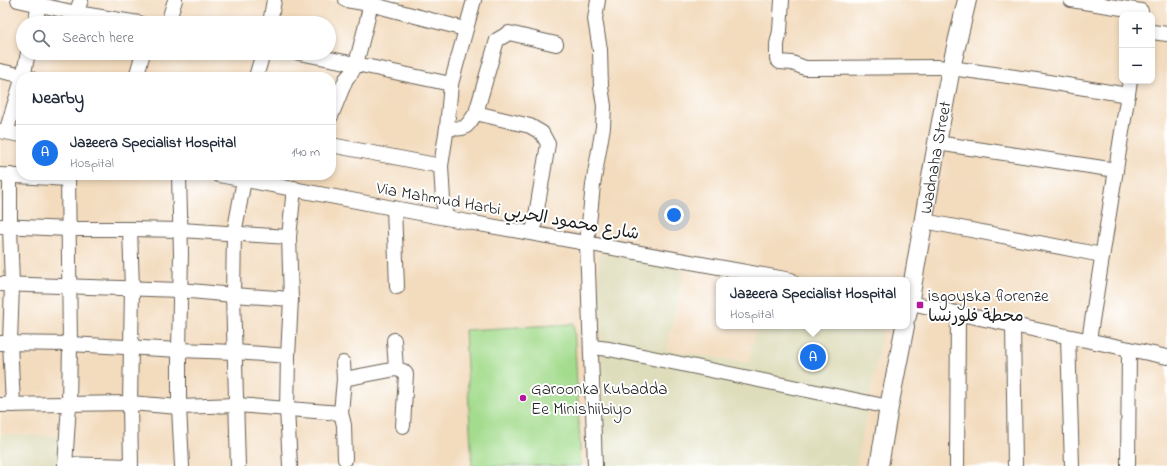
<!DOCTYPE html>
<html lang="en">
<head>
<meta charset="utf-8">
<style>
	:root { --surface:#fff; --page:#f6f6f7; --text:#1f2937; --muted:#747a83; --line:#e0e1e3; --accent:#1a73e8 }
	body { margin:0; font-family:"Indie Flower","Playpen Sans Arabic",sans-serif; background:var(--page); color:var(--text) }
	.controls { position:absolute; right:12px; top:12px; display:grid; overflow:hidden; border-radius:8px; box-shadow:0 2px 6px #0003 }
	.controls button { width:36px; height:36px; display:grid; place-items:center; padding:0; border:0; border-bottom:1px solid var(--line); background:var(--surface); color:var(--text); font:20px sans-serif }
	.you { position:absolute; left:674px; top:215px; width:14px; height:14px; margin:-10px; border:3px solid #fff; border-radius:50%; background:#1a73e8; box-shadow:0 0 0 6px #1a73e833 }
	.badge { display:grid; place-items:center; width:26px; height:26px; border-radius:50%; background:var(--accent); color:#fff; font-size:13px; font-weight:700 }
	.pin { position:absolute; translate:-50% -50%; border:2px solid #fff; box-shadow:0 1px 4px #0006 }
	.popup { position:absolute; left:716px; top:277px; width:194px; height:52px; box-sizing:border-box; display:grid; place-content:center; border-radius:8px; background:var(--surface); filter:drop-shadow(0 1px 3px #0005); font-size:13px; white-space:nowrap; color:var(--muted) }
	.popup b { font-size:15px; color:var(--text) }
	.popup::after { content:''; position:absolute; left:50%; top:100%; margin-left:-8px; border:8px solid transparent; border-top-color:var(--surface) }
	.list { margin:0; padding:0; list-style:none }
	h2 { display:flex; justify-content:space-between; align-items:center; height:52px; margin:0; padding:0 16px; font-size:17px }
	h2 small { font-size:13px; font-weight:400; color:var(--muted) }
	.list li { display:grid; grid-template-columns:26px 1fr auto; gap:12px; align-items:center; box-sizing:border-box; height:56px; padding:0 16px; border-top:1px solid var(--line) }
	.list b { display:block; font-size:15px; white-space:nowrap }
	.list p { margin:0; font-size:13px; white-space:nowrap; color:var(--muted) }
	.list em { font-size:13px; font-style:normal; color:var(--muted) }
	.icon { flex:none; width:22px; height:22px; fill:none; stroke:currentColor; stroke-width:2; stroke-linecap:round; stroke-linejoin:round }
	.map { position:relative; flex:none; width:1167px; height:466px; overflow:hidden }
	.search { position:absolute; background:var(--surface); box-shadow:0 2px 6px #0003; left:16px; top:16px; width:320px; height:44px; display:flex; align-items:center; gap:10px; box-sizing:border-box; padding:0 14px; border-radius:22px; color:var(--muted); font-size:15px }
	.panel { position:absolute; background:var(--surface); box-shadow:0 2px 6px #0003; left:16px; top:72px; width:320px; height:108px; border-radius:16px }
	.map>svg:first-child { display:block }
	.built { fill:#deddbb }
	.pitch { fill:#a4dc8e; stroke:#607c55 }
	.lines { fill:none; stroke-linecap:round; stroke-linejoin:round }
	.minor-casing { stroke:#675f54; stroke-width:16 }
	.major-casing { stroke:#675f54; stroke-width:20 }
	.minor { stroke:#fff; stroke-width:14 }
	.major { stroke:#fff; stroke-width:18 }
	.poi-dot { fill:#b5179e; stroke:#fff; stroke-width:1.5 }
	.labels { text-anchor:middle; stroke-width:4; stroke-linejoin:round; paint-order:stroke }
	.street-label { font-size:17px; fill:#1c1c1c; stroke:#fff }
	.poi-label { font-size:17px; fill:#1c1c1c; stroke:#fff; text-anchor:start }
</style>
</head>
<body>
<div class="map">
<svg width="1167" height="466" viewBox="0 0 1167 466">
	<rect width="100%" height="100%" fill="#fff"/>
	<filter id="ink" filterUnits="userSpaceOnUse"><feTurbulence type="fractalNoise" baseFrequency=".025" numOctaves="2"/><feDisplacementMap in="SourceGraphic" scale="8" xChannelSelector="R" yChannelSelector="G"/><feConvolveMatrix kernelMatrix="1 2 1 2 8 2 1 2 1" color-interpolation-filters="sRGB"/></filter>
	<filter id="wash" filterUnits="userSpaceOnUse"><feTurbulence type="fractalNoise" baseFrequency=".012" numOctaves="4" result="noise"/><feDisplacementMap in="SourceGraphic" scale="16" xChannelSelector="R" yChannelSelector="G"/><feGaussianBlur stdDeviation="0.9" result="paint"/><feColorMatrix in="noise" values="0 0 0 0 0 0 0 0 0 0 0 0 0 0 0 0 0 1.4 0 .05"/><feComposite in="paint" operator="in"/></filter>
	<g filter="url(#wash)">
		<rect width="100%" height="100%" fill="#f3dbbd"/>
		<!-- built -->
		<g class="built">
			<polygon points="599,253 684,268 667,350 749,363 756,326 883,326 856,466 604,466"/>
			<polygon points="0,435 58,436 58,466 0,466"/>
		</g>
		<!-- pitch -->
		<polygon class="pitch" points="574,324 581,466 472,466 465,330"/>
	</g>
	<g filter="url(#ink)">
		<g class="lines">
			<defs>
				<g id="minor">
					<polyline points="18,0 76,13 139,23"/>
					<polyline points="346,0 370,4 465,29"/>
					<polyline points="782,0 780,31 777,44 777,59 780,62 792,63 805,68 814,68 940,67"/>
					<polyline points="1071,0 1141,11"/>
					<polyline points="76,13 81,0"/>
					<polyline points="35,23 39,5"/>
					<polyline points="168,23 175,0"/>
					<polyline points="270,23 274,0"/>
					<polyline points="1152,32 1167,34"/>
					<polyline points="299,53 356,64 451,84"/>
					<polyline points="951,68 1036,80 1128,95"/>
					<polyline points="0,71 29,77"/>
					<polyline points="23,77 28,53"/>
					<polyline points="136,77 143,53"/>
					<polyline points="256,77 263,53"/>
					<polyline points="476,113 530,126 542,133 548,144 533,233"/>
					<polyline points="331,116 346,79 352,72 356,64 367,21 371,0"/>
					<path d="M447 127C465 131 466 128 476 113L497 40 509 33 556 44"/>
					<polyline points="0,131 21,135"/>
					<polyline points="6,132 21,83"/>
					<polyline points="937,143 1116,170"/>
					<polyline points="331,145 441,166"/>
					<polyline points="0,175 68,179"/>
					<polyline points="10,175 10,227 12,285 10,342 13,405"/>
					<polyline points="179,175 181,254 179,350 179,407 182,466"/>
					<polyline points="219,175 446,218 791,280"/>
					<polyline points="394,208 397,287"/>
					<polyline points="446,218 443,200 441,166 447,127 451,84 474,0"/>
					<polyline points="924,221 1102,255"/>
					<polyline points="0,226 69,229 130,229 181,230 289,237"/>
					<polyline points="130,229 132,288 130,403 131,466"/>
					<polyline points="0,284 180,290 233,295 291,299"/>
					<path d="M907 302C993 322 1080 338 1167 357"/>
					<polyline points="1013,325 1015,466"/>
					<polyline points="1068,337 1072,466"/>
					<polyline points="394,340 396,369 403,371 406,374 403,426"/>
					<polyline points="1089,340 1130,81"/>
					<polyline points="0,343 70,344 179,350 235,352 288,356"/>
					<polyline points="591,347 609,349 889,407"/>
					<polyline points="343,363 344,379 341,413 344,425 345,459"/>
					<polyline points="344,379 396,369"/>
					<polyline points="0,405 130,403 179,407 237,405 341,413"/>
					<polyline points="65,464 129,466"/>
					<polyline points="65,466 69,404 70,344 68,175"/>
					<polyline points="238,466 233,295 234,234 244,180"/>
					<polyline points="290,466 287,409 288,356 291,299 289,237 294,188"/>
					<polyline points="595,466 587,243 593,185 603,127 604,106 601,87 600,50 595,19 598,0"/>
					<polyline points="957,466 958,314"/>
					<polyline points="1128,466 1129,349"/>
				</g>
				<g id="major">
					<path id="s1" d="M907 316 937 143 951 68 967 0"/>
					<polyline points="879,466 889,407 905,326"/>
				</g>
			</defs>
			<!-- minor casing -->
			<use href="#minor" class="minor-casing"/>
			<!-- major casing -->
			<use href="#major" class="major-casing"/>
			<!-- minor -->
			<use href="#minor" class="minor"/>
			<!-- major -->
			<use href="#major" class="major"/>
		</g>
	</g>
	<!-- markers -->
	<g class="poi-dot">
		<rect x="916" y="301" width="8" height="8" rx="2"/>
		<circle cx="523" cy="398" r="4"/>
	</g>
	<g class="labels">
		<!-- street labels -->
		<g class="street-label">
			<text dy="6" stroke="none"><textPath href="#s1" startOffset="161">Wadnaha Street</textPath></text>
			<text transform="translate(508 210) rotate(10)" y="6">Via Mahmud Harbi شارع محمود الحربي</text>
		</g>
		<!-- poi labels -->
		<g class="poi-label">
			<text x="928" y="301">isgoyska florenze<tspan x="928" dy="20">محطة فلورنسا</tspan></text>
			<text x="531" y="394">Garoonka Kubadda<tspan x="531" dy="20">Ee Minishiibiyo</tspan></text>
		</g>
	</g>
</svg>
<div class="controls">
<button>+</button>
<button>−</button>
</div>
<div class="you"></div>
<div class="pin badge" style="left:813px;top:357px">A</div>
<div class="popup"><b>Jazeera Specialist Hospital</b>Hospital</div>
<div class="search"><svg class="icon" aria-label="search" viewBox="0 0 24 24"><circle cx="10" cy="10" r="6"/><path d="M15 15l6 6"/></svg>Search here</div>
<section class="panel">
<h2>Nearby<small></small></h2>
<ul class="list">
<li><span class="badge">A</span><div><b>Jazeera Specialist Hospital</b><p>Hospital</p></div><em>140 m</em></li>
</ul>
</section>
</div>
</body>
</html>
